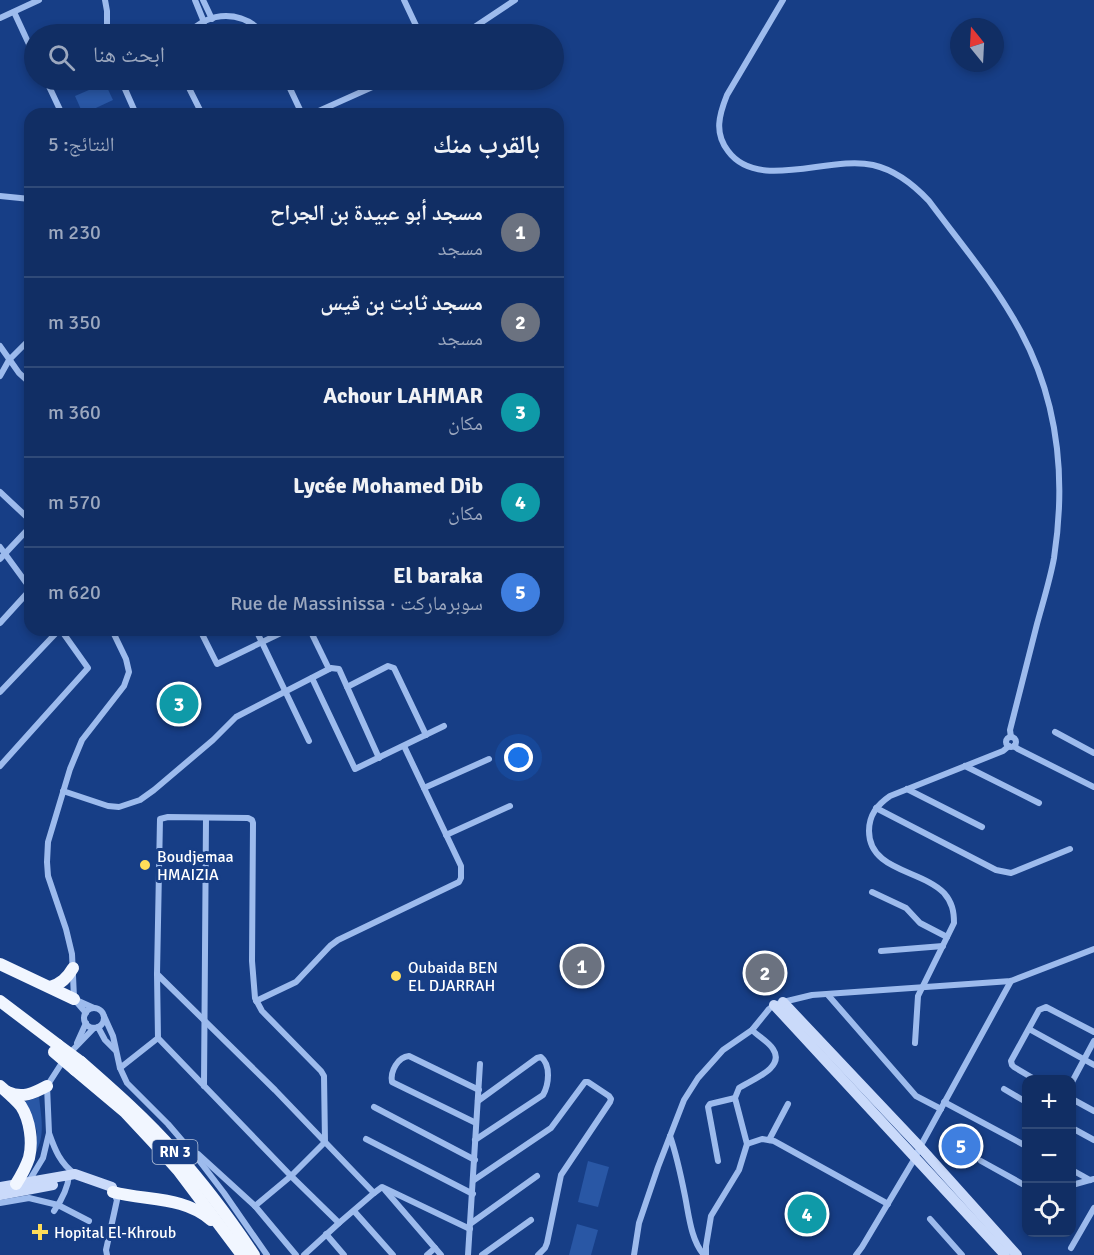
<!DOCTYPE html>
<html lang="ar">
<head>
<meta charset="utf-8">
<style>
	:root { --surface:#112e64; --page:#1e3a6d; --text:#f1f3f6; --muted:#9ca8bf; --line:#304a78; --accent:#ffdd59 }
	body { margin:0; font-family:Signika,"Noto Naskh Arabic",sans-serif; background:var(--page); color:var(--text); direction:rtl }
	.controls { position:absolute; right:18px; bottom:18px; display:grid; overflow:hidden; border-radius:12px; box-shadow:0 3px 9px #0003 }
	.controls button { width:54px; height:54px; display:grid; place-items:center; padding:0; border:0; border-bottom:2px solid var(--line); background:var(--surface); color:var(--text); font:30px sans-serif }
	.compass { position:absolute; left:950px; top:18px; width:54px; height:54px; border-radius:50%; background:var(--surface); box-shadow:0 3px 9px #0003; rotate:342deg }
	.you { position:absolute; left:519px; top:758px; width:21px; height:21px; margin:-15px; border:4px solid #fff; border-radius:50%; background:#1a73e8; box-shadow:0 0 0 9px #1a73e833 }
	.badge { display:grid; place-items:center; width:39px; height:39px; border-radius:50%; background:var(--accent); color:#fff; font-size:20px; font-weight:700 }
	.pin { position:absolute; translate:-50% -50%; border:3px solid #fff; box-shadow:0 2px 6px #0006 }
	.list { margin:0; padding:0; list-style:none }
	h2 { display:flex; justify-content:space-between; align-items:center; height:78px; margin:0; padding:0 24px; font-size:26px }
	h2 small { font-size:20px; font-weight:400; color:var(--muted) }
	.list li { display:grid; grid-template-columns:39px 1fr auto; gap:18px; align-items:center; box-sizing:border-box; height:90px; padding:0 24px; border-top:2px solid var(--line) }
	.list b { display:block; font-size:22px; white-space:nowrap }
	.list p { margin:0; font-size:20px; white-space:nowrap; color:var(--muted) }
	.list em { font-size:20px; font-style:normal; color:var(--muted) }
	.icon { flex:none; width:33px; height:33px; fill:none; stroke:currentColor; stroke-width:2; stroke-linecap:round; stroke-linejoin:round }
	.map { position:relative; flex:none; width:1094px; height:1255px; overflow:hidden; direction:ltr }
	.search { position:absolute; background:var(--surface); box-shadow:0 3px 9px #0003; left:24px; top:24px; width:540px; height:66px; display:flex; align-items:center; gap:15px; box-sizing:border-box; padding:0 21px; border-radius:33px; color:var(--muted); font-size:22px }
	.panel { position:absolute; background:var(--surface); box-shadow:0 3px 9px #0003; left:24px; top:108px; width:540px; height:528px; border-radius:18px; direction:rtl }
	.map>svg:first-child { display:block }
	.green { fill:#2957a5 }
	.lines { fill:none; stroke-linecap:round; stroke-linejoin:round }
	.minor { stroke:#9dbbed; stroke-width:6 }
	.secondary { stroke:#cadafa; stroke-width:10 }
	.trunk { stroke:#f1f6ff; stroke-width:12 }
	.trunk-bridge { stroke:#f1f6ff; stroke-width:12 }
	.poi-dot { fill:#ffdd59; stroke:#173e86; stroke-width:2 }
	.labels { text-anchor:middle; stroke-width:6; stroke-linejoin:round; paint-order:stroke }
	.shield { fill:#173e86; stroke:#b9c5db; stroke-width:1.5 }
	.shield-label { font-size:15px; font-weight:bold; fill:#fff }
	.poi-label { font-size:16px; fill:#fff; stroke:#173e86; text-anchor:start }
</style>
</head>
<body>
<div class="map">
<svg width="1094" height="1255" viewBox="0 0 1094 1255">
	<rect width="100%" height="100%" fill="#173e86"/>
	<!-- green -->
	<g class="green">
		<polygon points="105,83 113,100 83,114 75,96"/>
		<path d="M39 1097C41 1116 46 1137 35 1153L37 1131 24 1102Z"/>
		<polygon points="588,1161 609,1167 598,1207 578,1202"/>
		<polygon points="577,1224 598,1230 591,1255 569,1255"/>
	</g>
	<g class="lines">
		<!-- minor -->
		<g class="minor">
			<polyline points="105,0 107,11 107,34"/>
			<polyline points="195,0 204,22"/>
			<polyline points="203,0 212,19"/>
			<polyline points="404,0 420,34"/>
			<path d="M783 0 727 95C719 115 714 133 728 151 758 192 829 155 873 165 895 170 914 185 929 201 961 244 996 285 1021 332 1059 403 1066 480 1054 558 1050 580 1043 602 1037 624 1028 660 1019 695 1010 730L1011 737"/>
			<polyline points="14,12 34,55"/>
			<polyline points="0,18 39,0"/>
			<path d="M188 34C210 10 242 10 264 34"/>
			<polyline points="464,34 515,0"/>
			<polyline points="46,80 62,114"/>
			<polyline points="121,80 136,114"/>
			<polyline points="185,80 202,114"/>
			<polyline points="286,80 302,114"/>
			<polyline points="312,114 388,80"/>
			<polyline points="0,196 30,199"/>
			<polyline points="0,346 19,373 30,383"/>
			<polyline points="0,376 9,360 30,339"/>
			<polyline points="0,492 30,520"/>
			<polyline points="0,547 30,588"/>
			<polyline points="0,559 30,527"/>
			<polyline points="0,623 30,590"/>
			<polyline points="200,630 217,664 287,630"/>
			<polyline points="256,630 309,741"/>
			<polyline points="310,630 329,669"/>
			<polyline points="312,678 355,769 444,726"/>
			<polyline points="347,687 388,666 394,668 426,735"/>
			<polyline points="0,692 59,630"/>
			<polyline points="1055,732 1094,753"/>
			<circle cx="1011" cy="742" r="5"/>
			<polyline points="1014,746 1018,749 1094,787"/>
			<polyline points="0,766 88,668 61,630"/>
			<polyline points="965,766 1039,803"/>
			<polyline points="424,788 489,759"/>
			<polyline points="907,789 982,827"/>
			<polyline points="63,791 108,806 119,807 140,800 154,790 213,740 236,717 331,668 339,669 379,758"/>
			<polyline points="876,808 996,870 1011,873 1070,849"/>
			<polyline points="446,835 510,806"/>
			<polyline points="872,892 906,908 920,923 947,937"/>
			<polyline points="881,951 943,946"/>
			<polyline points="157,974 160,819 168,817 248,818 252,820 253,823 252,961 255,998 262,1011 321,1071 324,1076 325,1142 291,1176 255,1206"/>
			<polygon points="157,974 275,1090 374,1193 339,1223 291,1176 158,1038"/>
			<polyline points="828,995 916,1096 941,1109"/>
			<polyline points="74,998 72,954 66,929 48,876 47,862 48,842 70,769 82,740 124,686 129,672 126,659 112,630"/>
			<polyline points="256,1001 296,982 330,946 338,940 459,882 461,878 461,866 404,746"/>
			<circle cx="94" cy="1018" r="10"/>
			<polyline points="86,1013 74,999 94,1008"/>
			<polyline points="104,1016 113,1036 120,1068 127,1083 168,1124 198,1159 224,1193 267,1255"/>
			<polyline points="98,1027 105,1040 115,1050"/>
			<polyline points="1029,1029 1094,1065"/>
			<polyline points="77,1043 86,1023"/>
			<path d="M915 1043 918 996 954 923C954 911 952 902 944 893 922 870 869 871 869 831 869 815 877 805 890 796L1003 751 1009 746"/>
			<polyline points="120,1068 158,1038"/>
			<polyline points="1036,1080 1014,1067 1012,1065 1011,1061 1039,1010 1046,1007 1094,1032"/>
			<polyline points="1072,1082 1094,1041"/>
			<polyline points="204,1086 206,818"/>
			<polyline points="1004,1089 1026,1102"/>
			<polyline points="1072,1099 1094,1111"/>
			<polyline points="944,1102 1026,1146"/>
			<polyline points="374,1107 475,1160"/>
			<path d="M476 1123 392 1082C390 1071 398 1057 409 1056L479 1090"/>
			<polyline points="1072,1128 1094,1140"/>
			<path d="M49 1133C55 1150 60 1163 75 1174"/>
			<path d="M670 1136C677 1156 681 1176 685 1196 689 1216 691 1240 704 1255"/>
			<polyline points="366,1139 473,1194"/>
			<path d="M475 1140 543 1095C549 1084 551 1065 541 1057L537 1058 478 1101"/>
			<polyline points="769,1140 788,1104"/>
			<polyline points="747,1144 762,1139 774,1141 888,1204"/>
			<polyline points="198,1154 255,1206 296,1255"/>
			<polyline points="718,1161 708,1107 710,1104 735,1098"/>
			<polyline points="981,1161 1026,1186"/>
			<polyline points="1072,1170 1090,1180"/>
			<polyline points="474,1180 551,1128 585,1082 588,1082 609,1096 611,1099 610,1102 561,1175 547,1243 545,1248 538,1255"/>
			<polyline points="29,1181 43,1158 49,1133 47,1086 65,1058 94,1028"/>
			<polyline points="1072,1185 1094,1179"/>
			<polyline points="385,1190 441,1255"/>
			<polyline points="374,1193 382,1187 470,1229"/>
			<polyline points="0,1203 29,1198 58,1205 89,1221"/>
			<path d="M54 1211C61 1201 68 1188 69 1175"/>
			<polyline points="354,1211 393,1255"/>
			<polyline points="930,1219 962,1255"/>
			<polyline points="470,1224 537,1176"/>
			<polyline points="326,1234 344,1255"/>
			<polyline points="1071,1248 1094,1208"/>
			<polyline points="107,1255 106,1250 117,1200 113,1192"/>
			<polyline points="304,1255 339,1223"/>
			<polyline points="427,1255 435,1248"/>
			<polyline points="468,1255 480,1064"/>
			<polyline points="482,1255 531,1220"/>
			<polyline points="634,1255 639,1223 658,1167 684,1100 698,1078 723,1050 752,1030 769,1009 774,1005 783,1002 812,995 1011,981 1094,949"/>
			<path d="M706 1255V1246L711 1216 739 1170 747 1144 735 1098 739 1088C751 1080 786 1068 773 1049 769 1042 758 1036 752 1030"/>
			<polyline points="856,1255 862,1247 915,1158 920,1147 1011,981"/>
		</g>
		<!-- secondary -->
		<g class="secondary">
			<polyline points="783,1002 920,1147 1017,1255"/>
			<polyline points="774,1005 1005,1255"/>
			<polyline points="0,1187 75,1174 112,1187 113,1192"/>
			<polyline points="0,1195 53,1185"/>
		</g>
		<!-- trunk -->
		<g class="trunk">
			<polyline points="0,964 74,999"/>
			<path d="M50 987C61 984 67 978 73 968"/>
			<polyline points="0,1001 58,1045"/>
			<path d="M81 1062C113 1090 146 1119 175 1152 204 1184 230 1219 254 1255"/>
			<polyline points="75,1070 125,1112 153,1142 178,1170 242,1255"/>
			<path d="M0 1086C7 1092 15 1099 21 1106 30 1120 33 1142 29 1158 26 1167 21 1176 16 1184"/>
			<path d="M8 1092C22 1099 34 1093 47 1086"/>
			<path d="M113 1192C146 1201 184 1196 211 1220"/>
		</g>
		<!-- trunk-bridge -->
		<g class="trunk-bridge">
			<polyline points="58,1045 81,1062"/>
			<polyline points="54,1052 75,1070"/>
		</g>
	</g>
	<!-- markers -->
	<g class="poi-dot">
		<circle cx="145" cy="865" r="6"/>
		<circle cx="396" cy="976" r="6"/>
		<path d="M37 1223h6v6h6v6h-6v6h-6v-6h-6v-6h6z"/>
	</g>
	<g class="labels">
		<!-- shield labels -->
		<rect class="shield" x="152.5" y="1140" width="45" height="24" rx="4.5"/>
		<g class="shield-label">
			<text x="175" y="1157">RN 3</text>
		</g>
		<!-- poi labels -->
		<g class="poi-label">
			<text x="157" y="862">Boudjemaa<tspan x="157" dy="18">HMAIZIA</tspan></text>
			<text x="408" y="973">Oubaida BEN<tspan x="408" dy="18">EL DJARRAH</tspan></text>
			<text x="54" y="1238">Hopital El-Khroub</text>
		</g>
	</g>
</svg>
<div class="controls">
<button>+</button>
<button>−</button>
<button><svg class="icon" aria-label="locate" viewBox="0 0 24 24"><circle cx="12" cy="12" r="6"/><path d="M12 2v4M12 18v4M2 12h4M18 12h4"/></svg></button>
</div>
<svg class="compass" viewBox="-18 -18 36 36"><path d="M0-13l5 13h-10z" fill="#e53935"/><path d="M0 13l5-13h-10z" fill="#9ca8bf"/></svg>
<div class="you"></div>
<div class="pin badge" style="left:582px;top:966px;background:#6b7280">1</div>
<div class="pin badge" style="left:765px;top:973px;background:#6b7280">2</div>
<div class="pin badge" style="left:179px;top:704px;background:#0f9aa8">3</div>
<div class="pin badge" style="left:807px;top:1214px;background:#0f9aa8">4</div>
<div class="pin badge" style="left:961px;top:1146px;background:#3f7fe0">5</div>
<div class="search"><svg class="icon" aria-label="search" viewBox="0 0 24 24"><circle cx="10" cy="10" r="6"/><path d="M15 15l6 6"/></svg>ابحث هنا</div>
<section class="panel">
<h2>بالقرب منك<small>النتائج: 5</small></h2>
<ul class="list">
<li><span class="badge" style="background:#6b7280">1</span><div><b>مسجد أبو عبيدة بن الجراح</b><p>مسجد</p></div><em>230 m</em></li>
<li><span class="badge" style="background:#6b7280">2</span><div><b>مسجد ثابت بن قيس</b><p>مسجد</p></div><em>350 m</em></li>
<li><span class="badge" style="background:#0f9aa8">3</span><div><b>Achour LAHMAR</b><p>مكان</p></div><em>360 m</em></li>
<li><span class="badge" style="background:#0f9aa8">4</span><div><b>Lycée Mohamed Dib</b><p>مكان</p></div><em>570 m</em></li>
<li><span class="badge" style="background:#3f7fe0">5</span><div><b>El baraka</b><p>سوبرماركت · Rue de Massinissa</p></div><em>620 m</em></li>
</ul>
</section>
</div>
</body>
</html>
